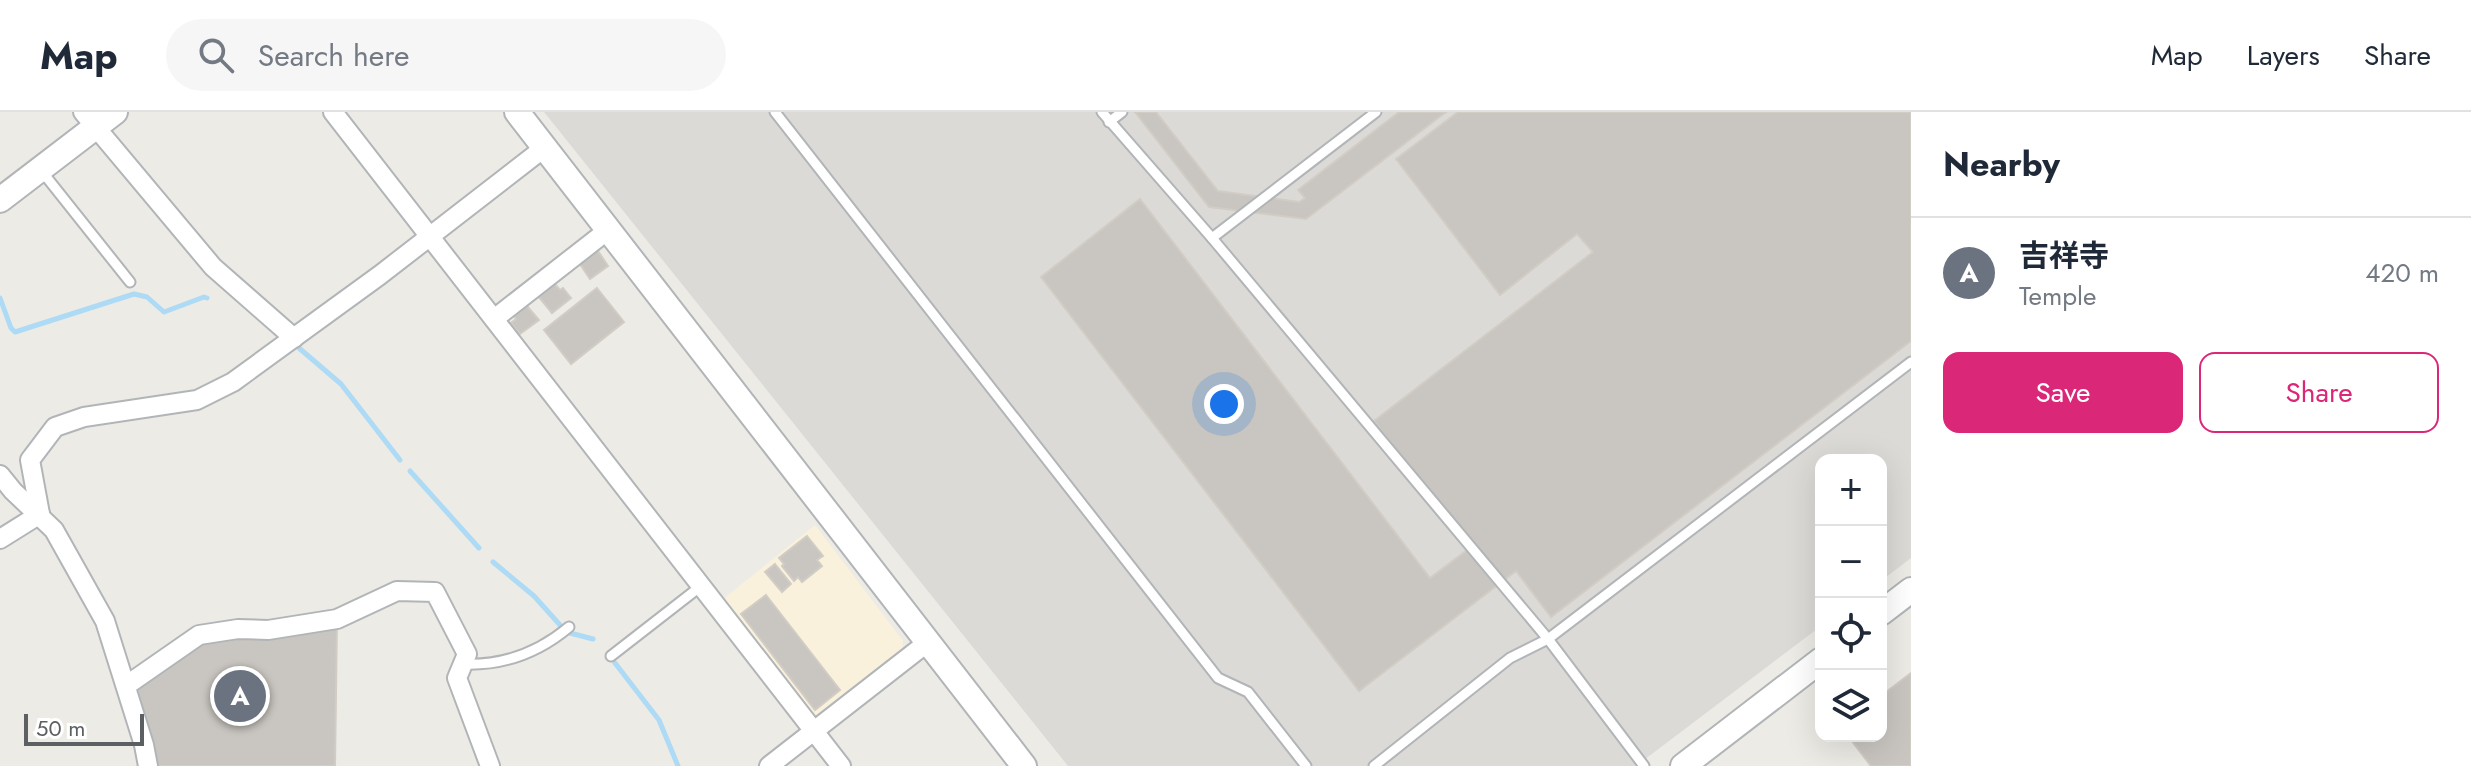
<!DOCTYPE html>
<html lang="en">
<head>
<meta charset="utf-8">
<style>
	:root { --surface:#fff; --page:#f6f6f7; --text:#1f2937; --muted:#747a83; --line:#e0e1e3; --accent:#db2777 }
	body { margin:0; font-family:Jost,"Noto Sans JP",sans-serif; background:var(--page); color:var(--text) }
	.controls { position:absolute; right:24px; bottom:24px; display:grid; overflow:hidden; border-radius:16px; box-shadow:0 8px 32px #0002 }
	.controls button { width:72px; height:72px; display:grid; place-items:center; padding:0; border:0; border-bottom:2px solid var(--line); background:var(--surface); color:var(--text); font:40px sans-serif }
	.scale { position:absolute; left:24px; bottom:20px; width:120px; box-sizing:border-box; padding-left:8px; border:4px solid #5d6063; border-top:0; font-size:22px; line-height:28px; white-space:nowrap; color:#5d6063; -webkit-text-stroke:6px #fff; paint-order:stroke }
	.you { position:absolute; left:1224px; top:292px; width:28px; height:28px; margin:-20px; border:6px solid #fff; border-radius:50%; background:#1a73e8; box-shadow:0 0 0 12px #1a73e833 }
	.badge { display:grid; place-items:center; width:52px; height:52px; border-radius:50%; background:var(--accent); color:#fff; font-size:26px; font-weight:700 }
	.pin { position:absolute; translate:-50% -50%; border:4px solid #fff; box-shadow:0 2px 8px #0006 }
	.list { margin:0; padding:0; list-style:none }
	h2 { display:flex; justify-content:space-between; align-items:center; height:104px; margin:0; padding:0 32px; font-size:34px }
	h2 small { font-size:26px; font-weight:400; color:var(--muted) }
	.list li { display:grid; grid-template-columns:52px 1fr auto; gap:24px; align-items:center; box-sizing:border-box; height:112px; padding:0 32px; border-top:2px solid var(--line) }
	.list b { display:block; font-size:30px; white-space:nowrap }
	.list p { margin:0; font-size:26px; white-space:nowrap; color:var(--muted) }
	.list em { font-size:26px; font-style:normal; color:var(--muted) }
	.actions { display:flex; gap:16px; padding:24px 32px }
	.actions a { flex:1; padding:18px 0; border:2px solid var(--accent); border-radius:16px; text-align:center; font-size:28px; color:var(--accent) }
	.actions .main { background:var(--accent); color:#fff }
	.icon { flex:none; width:44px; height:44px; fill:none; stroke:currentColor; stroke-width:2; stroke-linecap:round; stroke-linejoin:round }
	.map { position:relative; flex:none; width:1911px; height:654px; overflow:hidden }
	header { display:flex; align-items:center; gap:48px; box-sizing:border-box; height:112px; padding:0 40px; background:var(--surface); border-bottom:2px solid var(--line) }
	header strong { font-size:38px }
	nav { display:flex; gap:44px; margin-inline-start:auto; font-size:28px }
	.search { width:560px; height:72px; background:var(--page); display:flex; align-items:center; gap:20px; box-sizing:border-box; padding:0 28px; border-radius:44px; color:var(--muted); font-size:30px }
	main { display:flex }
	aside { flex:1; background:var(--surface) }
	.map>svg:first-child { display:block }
	.commercial { fill:#faf1dd }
	.industrial { fill:#dcdad7 }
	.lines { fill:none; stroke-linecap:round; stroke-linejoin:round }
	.stream { stroke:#addaf5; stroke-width:5 }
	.building { fill:#c9c6c1; stroke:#d1ccc4; stroke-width:2 }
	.service-casing { stroke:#b2b5b8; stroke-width:13 }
	.minor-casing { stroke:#b2b5b8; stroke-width:22 }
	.tertiary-casing { stroke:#b2b5b8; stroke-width:28 }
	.service { stroke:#fff; stroke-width:9 }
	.minor { stroke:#fff; stroke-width:18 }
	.tertiary { stroke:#fff; stroke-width:24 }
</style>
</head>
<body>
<header>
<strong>Map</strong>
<div class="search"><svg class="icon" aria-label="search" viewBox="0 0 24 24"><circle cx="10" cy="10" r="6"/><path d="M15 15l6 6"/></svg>Search here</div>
<nav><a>Map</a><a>Layers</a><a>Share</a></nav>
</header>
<main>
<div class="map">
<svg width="1911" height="654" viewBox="0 0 1911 654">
	<rect width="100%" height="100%" fill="#edebe5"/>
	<!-- commercial -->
	<polygon class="commercial" points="815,413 903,529 902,542 819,606 813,604 722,488"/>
	<!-- industrial -->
	<polygon class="industrial" points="544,0 1911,0 1911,446 1881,469 1881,348 1821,348 1821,514 1636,654 1068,654"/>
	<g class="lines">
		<!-- stream -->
		<g class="stream">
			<polyline points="0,186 11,216 15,220 134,182 147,185 164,200 204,185 207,186"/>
			<polyline points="299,236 341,272 400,348"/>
			<polyline points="410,359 479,436"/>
			<polyline points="493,450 534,484 560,513"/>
			<polyline points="570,521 593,527"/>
			<polyline points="615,551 659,608 678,654"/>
		</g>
	</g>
	<!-- building -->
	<g class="building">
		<polygon points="1135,0 1156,0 1218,79 1299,90 1305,86 1298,78 1399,0 1446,0 1306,107 1209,95"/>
		<polygon points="1458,0 1911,0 1911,229 1551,505 1516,459 1359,579 1041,165 1140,87 1430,466 1471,435 1374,309 1593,140 1577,122 1500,183 1396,47"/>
		<polygon points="598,139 608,154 590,167 580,152"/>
		<polygon points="554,171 560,178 563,176 571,186 552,201 538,184"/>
		<polygon points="597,176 624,210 571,252 544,218"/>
		<polygon points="527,194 539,208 520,222 511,211 516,207 514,204"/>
		<polygon points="807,424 823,444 817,448 822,454 802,470 798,465 794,469 782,454 784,452 779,446"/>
		<polygon points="775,452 791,472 782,480 765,460"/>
		<polygon points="766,483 840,578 815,598 741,502"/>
		<polygon points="337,507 335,654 148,654 127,573 199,523"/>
		<polygon points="1911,561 1911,654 1871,654 1848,624 1881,624 1881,584"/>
	</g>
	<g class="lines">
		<defs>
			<g id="service">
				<polyline points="775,0 1218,566 1248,580 1306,654"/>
				<polyline points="1102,0 1212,126 1548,527 1644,654"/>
				<polyline points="1109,10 1122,0"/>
				<polyline points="40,57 130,170"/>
				<polyline points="1212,126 1376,0"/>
				<polyline points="611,544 701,474"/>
				<path d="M462 552C503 554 538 541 569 515"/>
				<polyline points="1374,654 1510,546 1548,527 1911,250"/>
			</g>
			<g id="minor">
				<polyline points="83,0 213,155 294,226"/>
				<polyline points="333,0 841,654"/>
				<polyline points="494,207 608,118"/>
				<polyline points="0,363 13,379 54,418 105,509 144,633 148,654"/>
				<polyline points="40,402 30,348 55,315 84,305 197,288 233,270 380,163 544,36"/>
				<polyline points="0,427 40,402"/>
				<polyline points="127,573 199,523 238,517 268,518 337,507 397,479 435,480 467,542 457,566 490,654"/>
				<polyline points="769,654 928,530"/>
			</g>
			<g id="tertiary">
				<polyline points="517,0 1024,654"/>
				<polyline points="0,88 115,0"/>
				<polyline points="1881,501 1911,478"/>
				<polyline points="1683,654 1821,548"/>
			</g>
		</defs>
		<!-- service casing -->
		<use href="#service" class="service-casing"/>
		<!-- minor casing -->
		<use href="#minor" class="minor-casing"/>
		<!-- tertiary casing -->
		<use href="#tertiary" class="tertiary-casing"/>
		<!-- service -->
		<use href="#service" class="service"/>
		<!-- minor -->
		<use href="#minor" class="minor"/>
		<!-- tertiary -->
		<use href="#tertiary" class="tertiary"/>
	</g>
</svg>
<div class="controls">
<button>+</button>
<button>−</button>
<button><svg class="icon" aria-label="locate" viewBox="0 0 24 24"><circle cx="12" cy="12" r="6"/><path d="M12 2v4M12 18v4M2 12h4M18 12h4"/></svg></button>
<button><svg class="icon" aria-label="layers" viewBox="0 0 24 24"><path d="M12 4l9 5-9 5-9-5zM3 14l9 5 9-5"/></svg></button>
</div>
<div class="scale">50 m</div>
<div class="you"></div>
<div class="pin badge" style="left:240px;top:584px;background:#6b7280">A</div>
</div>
<aside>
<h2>Nearby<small></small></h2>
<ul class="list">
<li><span class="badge" style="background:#6b7280">A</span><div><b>吉祥寺</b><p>Temple</p></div><em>420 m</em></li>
</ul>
<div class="actions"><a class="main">Save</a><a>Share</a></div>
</aside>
</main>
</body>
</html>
